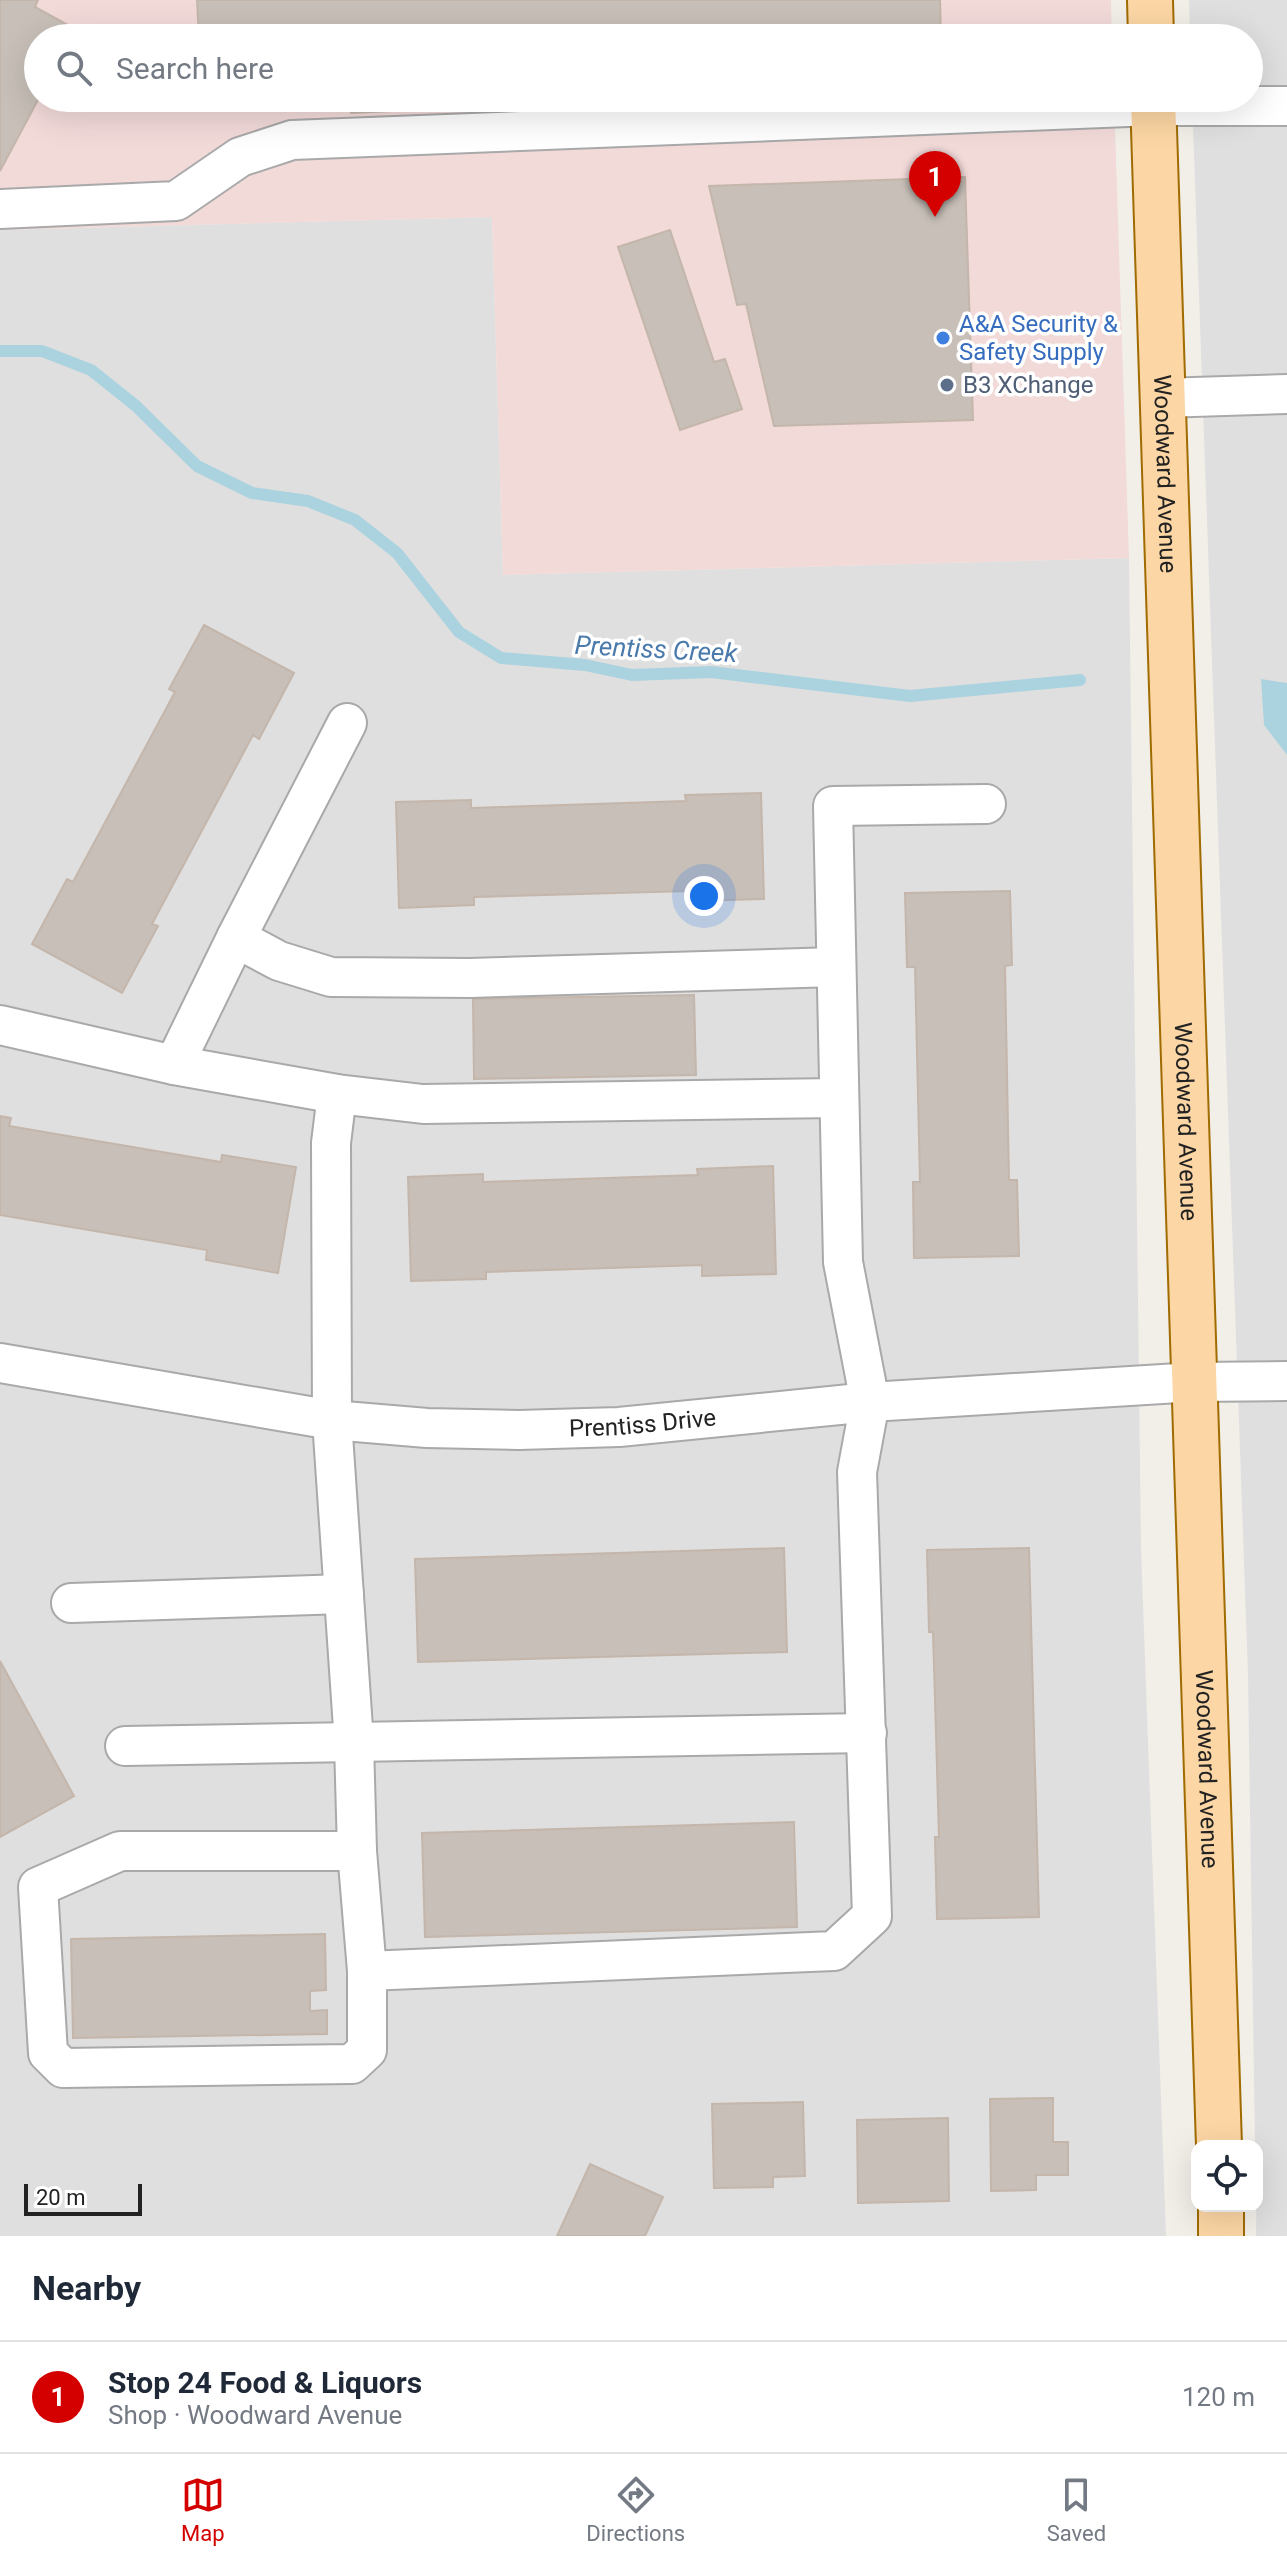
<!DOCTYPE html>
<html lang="en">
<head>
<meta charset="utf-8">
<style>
	:root { --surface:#fff; --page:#f2f2f3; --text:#1f2937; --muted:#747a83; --line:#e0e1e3; --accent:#d40000 }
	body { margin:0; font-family:Roboto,sans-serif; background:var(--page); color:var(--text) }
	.controls { position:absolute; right:24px; bottom:24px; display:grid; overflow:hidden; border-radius:16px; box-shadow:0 8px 32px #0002 }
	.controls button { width:72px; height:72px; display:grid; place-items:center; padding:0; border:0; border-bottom:2px solid var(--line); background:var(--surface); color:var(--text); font:40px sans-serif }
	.scale { position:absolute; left:24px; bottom:20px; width:118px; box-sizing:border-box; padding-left:8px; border:4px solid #222; border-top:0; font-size:22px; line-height:28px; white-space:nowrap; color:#222; -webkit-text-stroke:6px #fff; paint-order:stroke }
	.you { position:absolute; left:704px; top:896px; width:28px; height:28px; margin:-20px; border:6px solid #fff; border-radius:50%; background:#1a73e8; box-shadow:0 0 0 12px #1a73e833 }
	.badge { display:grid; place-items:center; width:52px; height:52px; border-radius:50%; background:var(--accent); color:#fff; font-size:26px; font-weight:700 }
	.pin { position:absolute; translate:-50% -66px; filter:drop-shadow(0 2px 4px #0008) }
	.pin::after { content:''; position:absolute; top:42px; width:28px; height:24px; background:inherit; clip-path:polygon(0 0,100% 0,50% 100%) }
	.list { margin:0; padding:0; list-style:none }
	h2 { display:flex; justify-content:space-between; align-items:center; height:104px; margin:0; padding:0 32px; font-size:34px }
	h2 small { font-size:26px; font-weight:400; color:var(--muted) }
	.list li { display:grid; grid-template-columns:52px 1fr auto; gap:24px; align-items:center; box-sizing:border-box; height:112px; padding:0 32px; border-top:2px solid var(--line) }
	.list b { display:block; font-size:30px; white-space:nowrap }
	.list p { margin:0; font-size:26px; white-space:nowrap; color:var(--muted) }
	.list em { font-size:26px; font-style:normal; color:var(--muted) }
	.icon { flex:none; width:44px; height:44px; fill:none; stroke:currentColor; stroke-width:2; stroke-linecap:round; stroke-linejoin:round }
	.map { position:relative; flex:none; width:1287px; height:2236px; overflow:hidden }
	.search { position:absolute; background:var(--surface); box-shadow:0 8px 32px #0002; left:24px; right:24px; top:24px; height:88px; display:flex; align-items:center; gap:20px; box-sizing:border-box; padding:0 28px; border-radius:44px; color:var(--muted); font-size:30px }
	.sheet { height:216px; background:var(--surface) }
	nav { display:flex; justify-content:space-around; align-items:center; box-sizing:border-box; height:112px; border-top:2px solid var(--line); background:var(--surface); font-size:22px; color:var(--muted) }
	nav a { display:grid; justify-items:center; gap:4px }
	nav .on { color:var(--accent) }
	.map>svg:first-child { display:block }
	.residential { fill:#e0dfdf }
	.commercial { fill:#f2dad9 }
	.water { fill:#aad3df }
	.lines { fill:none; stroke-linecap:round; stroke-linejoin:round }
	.stream { stroke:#aad3df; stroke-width:12 }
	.building { fill:#c7bfb8; stroke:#c4b6ab; stroke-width:2 }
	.minor-casing { stroke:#a9a9a9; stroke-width:42 }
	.major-casing { stroke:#a06b00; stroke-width:48 }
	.minor { stroke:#fff; stroke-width:38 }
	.major { stroke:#fcd6a4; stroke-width:44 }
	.shop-dot { fill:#3f7fe0; stroke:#fff; stroke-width:3 }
	.service-dot { fill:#5c6f8a; stroke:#fff; stroke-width:3 }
	.labels { text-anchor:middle; stroke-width:7; stroke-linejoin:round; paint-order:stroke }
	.shop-label { font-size:24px; fill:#366cbe; stroke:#fff; text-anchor:start }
	.service-label { font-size:24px; fill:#4e5e75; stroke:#fff; text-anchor:start }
	.street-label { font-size:24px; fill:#222; stroke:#fff }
	.water-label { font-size:26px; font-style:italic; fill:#4a7aab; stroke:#fff }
</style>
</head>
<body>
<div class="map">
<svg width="1287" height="2236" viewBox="0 0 1287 2236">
	<rect width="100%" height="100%" fill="#f2efe9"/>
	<!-- residential -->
	<g class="residential">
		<polygon points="1189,0 1287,0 1287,2236 1256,2236 1257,2146 1255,2146 1248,1675 1192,98 1249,98 1249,38 1190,38"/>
		<polygon points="492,217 503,575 1129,558 1141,1549 1166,2236 0,2236 0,230"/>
	</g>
	<!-- commercial -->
	<polygon class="commercial" points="0,0 1111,0 1112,38 38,38 38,98 1114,98 1129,558 503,575 492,217 0,230"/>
	<!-- water -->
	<polygon class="water" points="1261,679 1287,683 1287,755 1264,725"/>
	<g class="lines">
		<!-- stream -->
		<polyline class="stream" points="0,351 42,351 91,370 136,406 197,466 252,493 308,501 355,520 397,553 459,632 501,658 585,665 632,675 711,672 910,696 1080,680"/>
	</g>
	<!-- building -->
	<g class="building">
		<polygon points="0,0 38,0 35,7 75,29 71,38 38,38 39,98 0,171"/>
		<polygon points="197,0 940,0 941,38 199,38"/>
		<polygon points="350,98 391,98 391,111 351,113"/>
		<polygon points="965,177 973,420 774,426 746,304 737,305 709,186"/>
		<polygon points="670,230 714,362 725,359 742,409 680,430 618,247"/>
		<polygon points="204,625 294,673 259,739 253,735 152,924 158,926 122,993 32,944 67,879 73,882 175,692 169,689"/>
		<polygon points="761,793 764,899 690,901 689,891 474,897 474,905 399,908 396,802 471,800 471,808 686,801 685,795"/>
		<polygon points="1010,891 1012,965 1005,966 1009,1180 1017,1180 1019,1256 914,1258 913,1182 920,1182 915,967 907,967 905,893"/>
		<polygon points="694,995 696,1075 474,1079 473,999"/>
		<polygon points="0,1116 11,1118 9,1126 221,1162 222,1155 296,1167 278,1273 206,1260 207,1250 0,1215"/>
		<polygon points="773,1166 776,1274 702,1276 702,1265 486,1272 486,1279 411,1281 408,1177 483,1174 483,1182 698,1175 697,1169"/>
		<polygon points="784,1548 787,1652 418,1662 415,1559"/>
		<polygon points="1029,1548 1039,1917 937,1919 935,1837 939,1837 933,1632 929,1632 927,1550"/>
		<polygon points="0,1661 74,1796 0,1837"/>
		<polygon points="794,1822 797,1927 425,1937 422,1833"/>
		<polygon points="325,1934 326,1990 310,1991 310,2011 327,2010 327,2034 73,2038 71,1939"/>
		<polygon points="1053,2098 1053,2142 1068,2142 1068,2175 1036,2175 1036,2190 991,2191 990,2099"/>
		<polygon points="803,2102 805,2176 773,2177 773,2187 714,2188 712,2104"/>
		<polygon points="948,2118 949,2201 858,2203 857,2120"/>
		<polygon points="590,2164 663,2197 645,2236 557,2236"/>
	</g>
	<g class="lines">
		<defs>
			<g id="minor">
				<polyline points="0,209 176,201 240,157 292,140 1153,106 1287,106"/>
				<polyline points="1162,398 1287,394"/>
				<polyline points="236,938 279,961 331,977 470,978 835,967"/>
				<polyline points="0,1025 174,1065 337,1094 423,1104 839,1098"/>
				<polyline points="174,1065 236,938 347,723"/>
				<polyline points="337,1094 331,1143 332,1420 354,1743 357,1851 367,1971"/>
				<path id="s1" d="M0 1363 332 1420 427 1428 519 1430 619 1427 870 1402 1195 1382 1287 1381"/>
				<polyline points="71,1603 344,1594"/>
				<polyline points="125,1746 867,1733"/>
				<polyline points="357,1851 120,1851 38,1887 48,2053 63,2068 352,2064 367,2050 367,1971 834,1951 872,1916 857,1472 870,1402 843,1262 833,806 986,804"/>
			</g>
			<g id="major">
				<polyline points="1150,0 1151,38"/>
				<path id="s2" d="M1153 98 1219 2146"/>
				<polyline points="1221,2206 1221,2236"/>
			</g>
		</defs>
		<!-- minor casing -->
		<use href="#minor" class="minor-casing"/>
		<!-- major casing -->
		<use href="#major" class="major-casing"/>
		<!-- minor -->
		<use href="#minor" class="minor"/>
		<!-- major -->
		<use href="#major" class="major"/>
	</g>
	<!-- markers -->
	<circle class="shop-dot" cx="943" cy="338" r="8"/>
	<circle class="service-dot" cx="947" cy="385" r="8"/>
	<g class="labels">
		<!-- shop labels -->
		<g class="shop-label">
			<text x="959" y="332">A&amp;A Security &amp;<tspan x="959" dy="28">Safety Supply</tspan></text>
		</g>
		<!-- service labels -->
		<g class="service-label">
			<text x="963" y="393">B3 XChange</text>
		</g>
		<!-- street labels -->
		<g class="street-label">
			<text dy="8" stroke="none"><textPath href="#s2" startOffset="376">Woodward Avenue</textPath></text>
			<text dy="8" stroke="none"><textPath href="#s2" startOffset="1024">Woodward Avenue</textPath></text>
			<text dy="8" stroke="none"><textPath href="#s1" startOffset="648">Prentiss Drive</textPath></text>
			<text dy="8" stroke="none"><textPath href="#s2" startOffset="1672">Woodward Avenue</textPath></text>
		</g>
		<!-- water labels -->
		<g class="water-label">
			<text transform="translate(656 649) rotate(3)" y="9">Prentiss Creek</text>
		</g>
	</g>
</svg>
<div class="controls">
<button><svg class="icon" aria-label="locate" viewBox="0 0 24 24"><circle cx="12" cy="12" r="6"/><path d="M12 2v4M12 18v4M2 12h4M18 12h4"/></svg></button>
</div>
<div class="scale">20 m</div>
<div class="you"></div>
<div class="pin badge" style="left:935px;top:217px">1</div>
<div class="search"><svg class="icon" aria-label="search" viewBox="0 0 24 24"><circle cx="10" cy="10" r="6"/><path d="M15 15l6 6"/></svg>Search here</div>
</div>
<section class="sheet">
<h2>Nearby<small></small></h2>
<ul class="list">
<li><span class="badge">1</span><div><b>Stop 24 Food &amp; Liquors</b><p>Shop · Woodward Avenue</p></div><em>120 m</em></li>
</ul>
</section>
<nav>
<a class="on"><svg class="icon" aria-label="map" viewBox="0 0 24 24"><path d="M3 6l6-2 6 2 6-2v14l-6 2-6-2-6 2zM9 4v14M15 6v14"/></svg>Map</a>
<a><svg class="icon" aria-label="directions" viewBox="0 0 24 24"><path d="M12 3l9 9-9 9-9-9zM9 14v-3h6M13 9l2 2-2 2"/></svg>Directions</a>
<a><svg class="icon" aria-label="saved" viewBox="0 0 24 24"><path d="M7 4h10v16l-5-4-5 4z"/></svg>Saved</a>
</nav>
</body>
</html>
